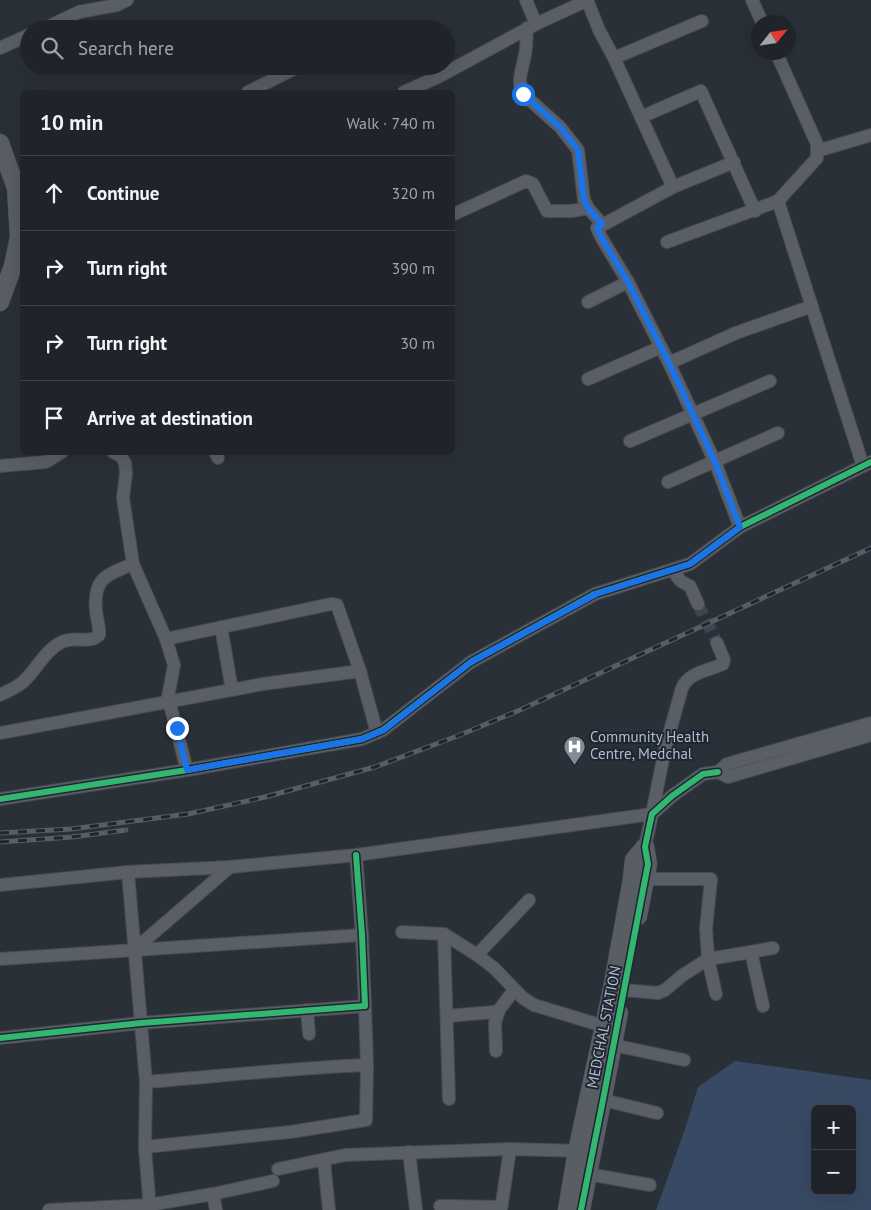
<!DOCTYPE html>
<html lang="en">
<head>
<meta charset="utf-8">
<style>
	:root { --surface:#20242a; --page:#2d3036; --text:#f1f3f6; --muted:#a2a4a8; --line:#3d4147 }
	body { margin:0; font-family:"PT Sans",sans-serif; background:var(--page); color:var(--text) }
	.controls { position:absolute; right:15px; bottom:15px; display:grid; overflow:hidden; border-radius:8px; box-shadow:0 5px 20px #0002 }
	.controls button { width:45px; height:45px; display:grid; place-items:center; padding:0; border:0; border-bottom:1px solid var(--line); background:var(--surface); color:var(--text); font:25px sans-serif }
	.compass { position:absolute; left:751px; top:15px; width:45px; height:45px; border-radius:50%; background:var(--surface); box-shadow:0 5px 20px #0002; rotate:60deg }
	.stop { position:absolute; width:15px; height:15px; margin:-11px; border:4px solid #1a73e8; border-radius:50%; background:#fff }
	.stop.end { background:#1a73e8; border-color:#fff; box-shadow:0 1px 5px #0008 }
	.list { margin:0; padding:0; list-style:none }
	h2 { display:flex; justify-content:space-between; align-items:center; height:65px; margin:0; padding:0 20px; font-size:21px }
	h2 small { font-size:16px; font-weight:400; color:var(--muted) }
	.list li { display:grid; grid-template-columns:32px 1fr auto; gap:15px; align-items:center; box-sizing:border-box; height:75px; padding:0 20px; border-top:1px solid var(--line) }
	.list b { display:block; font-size:19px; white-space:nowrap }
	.list em { font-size:16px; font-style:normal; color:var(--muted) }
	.icon { flex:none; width:28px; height:28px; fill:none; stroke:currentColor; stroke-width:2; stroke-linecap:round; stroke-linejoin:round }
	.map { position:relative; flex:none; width:871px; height:1210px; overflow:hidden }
	.search { position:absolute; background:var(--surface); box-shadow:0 5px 20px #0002; left:20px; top:20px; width:435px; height:55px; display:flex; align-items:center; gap:12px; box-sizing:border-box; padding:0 18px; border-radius:28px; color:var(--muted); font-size:19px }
	.panel { position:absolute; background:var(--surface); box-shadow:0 5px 20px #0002; left:20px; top:90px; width:435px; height:365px; border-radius:8px }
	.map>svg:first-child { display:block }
	.water { fill:#384963; fill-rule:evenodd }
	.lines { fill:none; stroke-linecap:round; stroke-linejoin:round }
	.street-tunnel { stroke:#3f454e; stroke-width:12; stroke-dasharray:12 6; stroke-linecap:butt }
	.street-casing { stroke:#484c53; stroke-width:14 }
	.secondary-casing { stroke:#484c53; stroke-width:19 }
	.street { stroke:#5a5e66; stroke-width:12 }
	.secondary { stroke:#595d64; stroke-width:18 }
	.rail-casing { stroke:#595d64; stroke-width:5 }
	.rail { stroke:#1d2633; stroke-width:3; stroke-dasharray:9; stroke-linecap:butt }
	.cycleway-casing { stroke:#1d2633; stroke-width:9 }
	.cycleway { stroke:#33b770; stroke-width:6 }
	.route { stroke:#1a73e8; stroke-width:6 }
	.labels { text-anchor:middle; stroke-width:4; stroke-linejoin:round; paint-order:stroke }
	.poi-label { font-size:15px; fill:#b4bcc9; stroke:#1d2633; text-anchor:start }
	.street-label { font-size:15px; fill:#b4bcc9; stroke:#1d2633 }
</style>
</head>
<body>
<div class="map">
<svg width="871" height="1210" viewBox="0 0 871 1210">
	<rect width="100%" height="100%" fill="#2a3038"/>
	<!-- water -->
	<path class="water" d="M735 1061 871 1080V1210H656L684 1132 698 1087ZM815 1109H852V1191H815Z"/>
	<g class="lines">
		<!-- street-tunnel -->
		<polyline class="street-tunnel" points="698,604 717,643"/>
		<defs>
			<g id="street">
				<polyline points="526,0 536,24"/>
				<polyline points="587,0 599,30 614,58 673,187"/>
				<polyline points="752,0 762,22"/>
				<path d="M527 28C526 37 527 46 525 54 523 68 516 81 523 94L560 127 578 150 584 200 588 208 602 224"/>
				<polyline points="43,29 79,12 117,5 127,0"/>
				<polyline points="0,48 29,35"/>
				<polyline points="776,52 817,144 817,158 778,201 863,466"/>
				<polyline points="614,58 702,21"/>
				<polyline points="248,92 300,66"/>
				<polyline points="404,92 438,77 536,24 588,0"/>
				<polyline points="641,117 701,91 755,211"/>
				<polyline points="817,151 871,135"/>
				<polyline points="734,162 673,187 597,228 601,237 628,282 669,363 715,462 740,527"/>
				<polyline points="452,215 526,181 533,184 547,211 572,211 588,208"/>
				<polyline points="667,242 778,201"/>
				<polyline points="588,302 628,282"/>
				<polyline points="669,363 736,333 812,306"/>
				<polyline points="588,379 661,347"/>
				<polyline points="630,441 770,381"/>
				<polyline points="113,452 121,456 125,463 126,473 123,498 133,564 166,639 174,665 168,697 187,770"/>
				<polyline points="215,452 218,458"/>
				<polyline points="0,466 46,462 62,452"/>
				<polyline points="668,482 778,433"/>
				<path d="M674 570C678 580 681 582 690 586L698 604"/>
				<polyline points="221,627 232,690"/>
				<polyline points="166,639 331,604 337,605 360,671 377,733"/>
				<path d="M0 695C8 691 18 687 24 681 37 669 45 650 62 642 74 635 88 645 99 635 100 626 97 620 96 611 93 578 106 575 133 564"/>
				<polyline points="871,723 727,764 718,772 728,777 871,735"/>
				<polyline points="0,733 263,684 360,671"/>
				<polyline points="0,799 187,770 362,739 383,730 471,662 595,594 690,564 740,527 871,462"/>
				<polyline points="645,847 652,814 672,796 703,774 718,772"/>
				<polyline points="128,872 146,1082 145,1147 150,1210"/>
				<polyline points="645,879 711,879 706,929 708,959 751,952 763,1006"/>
				<path d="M0 885 128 872 230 867 356 855 652 814 665 749 682 688C689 672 708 671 723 664L724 660 717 643"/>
				<polyline points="402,932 444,934 477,955 494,968 523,998 534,1005 610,1028"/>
				<polyline points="444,934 449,1099"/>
				<polyline points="135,949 230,867"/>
				<polyline points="751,952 773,948"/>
				<polyline points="477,955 529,900"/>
				<polyline points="0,959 362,935"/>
				<polyline points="623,990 658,993 665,990 683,975 708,959 716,994"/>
				<polyline points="307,1010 309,1034"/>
				<polyline points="447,1016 494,1012 499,1010 514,990"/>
				<polyline points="0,1038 141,1023 365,1006 362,935 356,855"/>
				<polyline points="613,1045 684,1060"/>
				<polyline points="496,1051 495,1023 499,1010"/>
				<path d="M146 1082C220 1076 293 1068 367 1065"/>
				<polyline points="603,1100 657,1113"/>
				<polyline points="145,1147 290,1132 366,1120 367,1065 365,1006"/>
				<polyline points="409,1152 416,1210"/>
				<polyline points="324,1161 329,1210"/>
				<polyline points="278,1169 345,1155 510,1149 584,1151"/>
				<polyline points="588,1174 650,1185"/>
				<polyline points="213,1194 216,1210"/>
				<polyline points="440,1206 501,1207"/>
				<polyline points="49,1210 149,1205 213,1194 273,1181"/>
				<polyline points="501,1210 510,1149"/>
			</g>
			<g id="secondary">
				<polyline points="0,143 16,188 19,237 13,266 0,302"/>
				<polyline points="638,916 648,864 645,847"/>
				<polyline points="567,1210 577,1151 612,989 632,879 634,860 645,847"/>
				<polyline points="581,1210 619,1013"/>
			</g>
		</defs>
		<!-- street casing -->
		<use href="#street" class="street-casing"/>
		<!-- secondary casing -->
		<use href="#secondary" class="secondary-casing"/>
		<!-- street -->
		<use href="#street" class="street"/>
		<!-- secondary -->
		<use href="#secondary" class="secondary"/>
		<defs>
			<g id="rail">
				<polyline points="0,833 71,829 188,814 265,797 375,767 460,735 520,710 871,548"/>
				<polyline points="0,842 72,837 126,830"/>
			</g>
		</defs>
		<!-- rail casing -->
		<use href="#rail" class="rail-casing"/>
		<!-- rail -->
		<use href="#rail" class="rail"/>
		<defs>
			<g id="cycleway">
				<polyline points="0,799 187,770 362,739 383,730 471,662 595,594 690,564 740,527 871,462"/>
				<polyline points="0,1038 141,1023 365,1006 362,935 356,855"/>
				<polyline points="581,1210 603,1100 648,864 645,847 652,814 672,796 703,774 718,772"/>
			</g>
		</defs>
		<!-- cycleway casing -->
		<use href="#cycleway" class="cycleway-casing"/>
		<!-- cycleway -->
		<use href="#cycleway" class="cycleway"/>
	</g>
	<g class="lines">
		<!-- route -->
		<polyline class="route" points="177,728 187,770 362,739 384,730 471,662 596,594 690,564 740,527 715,462 669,363 628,282 601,237 597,228 602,224 588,208 584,200 578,150 560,127 523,94"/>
	</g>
	<!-- icons -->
	<defs>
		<symbol id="hospital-pin" viewBox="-11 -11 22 30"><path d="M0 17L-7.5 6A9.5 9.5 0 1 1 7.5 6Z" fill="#848b96" stroke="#1d2633"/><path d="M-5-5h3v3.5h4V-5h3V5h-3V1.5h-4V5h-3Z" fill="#fff"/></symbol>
	</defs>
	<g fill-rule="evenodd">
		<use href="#hospital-pin" x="562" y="734" width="25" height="34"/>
	</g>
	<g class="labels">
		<!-- poi labels -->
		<g class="poi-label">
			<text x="590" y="742">Community Health<tspan x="590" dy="17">Centre, Medchal</tspan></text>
		</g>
		<!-- street labels -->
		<g class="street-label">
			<text transform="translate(604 1027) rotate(-79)" y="5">MEDCHAL STATION</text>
		</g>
	</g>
</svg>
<div class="controls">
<button>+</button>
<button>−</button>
</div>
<svg class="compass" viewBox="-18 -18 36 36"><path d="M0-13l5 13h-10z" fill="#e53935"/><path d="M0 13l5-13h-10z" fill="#a2a4a8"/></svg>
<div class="stop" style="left:523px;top:94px"></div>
<div class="stop end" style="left:177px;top:728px"></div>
<div class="search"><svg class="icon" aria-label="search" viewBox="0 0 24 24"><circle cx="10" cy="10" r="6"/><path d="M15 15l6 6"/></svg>Search here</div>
<section class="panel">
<h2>10 min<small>Walk · 740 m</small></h2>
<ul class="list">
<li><svg class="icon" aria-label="ahead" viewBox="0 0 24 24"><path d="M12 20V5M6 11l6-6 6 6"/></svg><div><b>Continue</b></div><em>320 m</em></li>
<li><svg class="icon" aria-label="right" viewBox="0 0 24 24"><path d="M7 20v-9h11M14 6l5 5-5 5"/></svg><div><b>Turn right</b></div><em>390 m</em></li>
<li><svg class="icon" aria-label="right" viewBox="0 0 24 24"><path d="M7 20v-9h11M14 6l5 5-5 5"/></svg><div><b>Turn right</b></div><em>30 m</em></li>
<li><svg class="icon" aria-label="arrive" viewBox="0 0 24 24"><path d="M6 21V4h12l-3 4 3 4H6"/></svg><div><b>Arrive at destination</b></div></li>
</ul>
</section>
</div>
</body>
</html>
